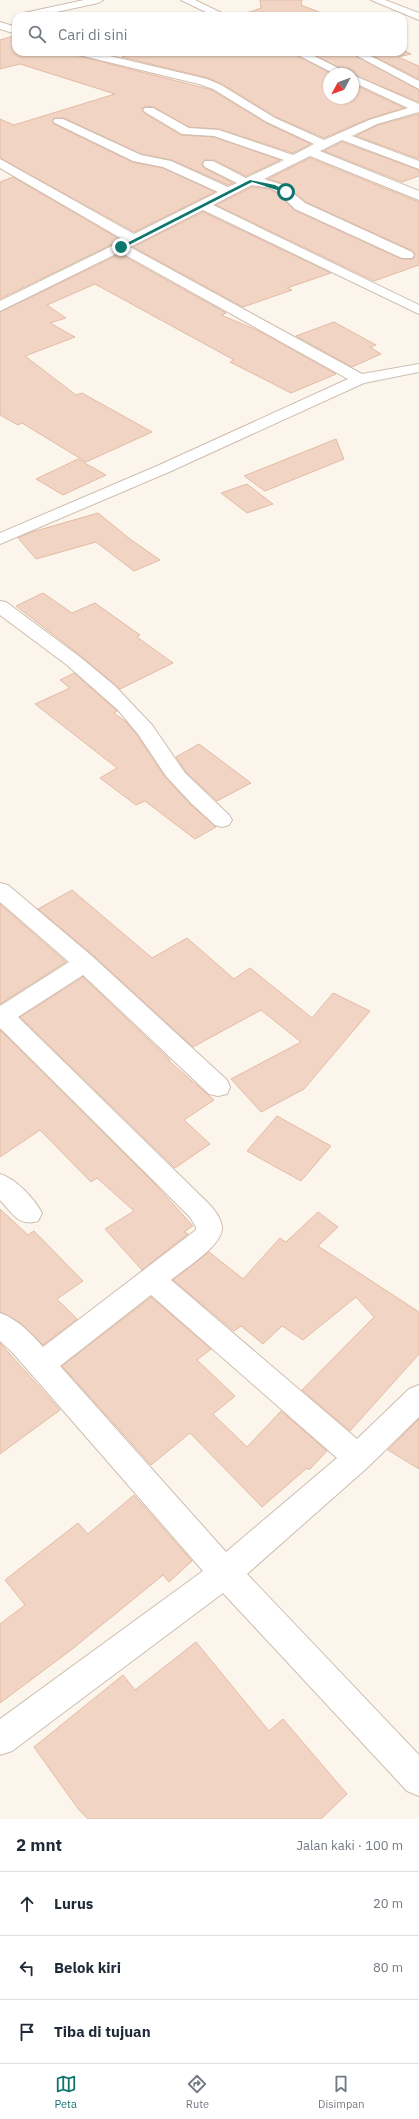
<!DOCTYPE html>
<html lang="id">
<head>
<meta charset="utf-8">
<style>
	:root { --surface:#fff; --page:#f2f2f3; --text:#1f2937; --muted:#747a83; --line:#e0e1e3; --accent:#0f766e }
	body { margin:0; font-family:"IBM Plex Sans",sans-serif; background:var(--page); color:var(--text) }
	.compass { position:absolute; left:323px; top:68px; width:36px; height:36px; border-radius:50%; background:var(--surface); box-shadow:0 1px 3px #0004; rotate:229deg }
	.stop { position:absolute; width:12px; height:12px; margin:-9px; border:3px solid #0f766e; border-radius:50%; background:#fff }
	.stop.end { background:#0f766e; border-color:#fff; box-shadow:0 1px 4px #0008 }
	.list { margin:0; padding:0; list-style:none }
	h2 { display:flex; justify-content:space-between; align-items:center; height:52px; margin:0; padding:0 16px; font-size:17px }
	h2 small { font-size:13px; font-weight:400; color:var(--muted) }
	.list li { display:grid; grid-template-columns:26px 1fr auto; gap:12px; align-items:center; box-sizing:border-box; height:64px; padding:0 16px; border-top:1px solid var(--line) }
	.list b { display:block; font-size:15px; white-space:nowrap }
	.list em { font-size:13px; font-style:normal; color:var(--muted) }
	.icon { flex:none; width:22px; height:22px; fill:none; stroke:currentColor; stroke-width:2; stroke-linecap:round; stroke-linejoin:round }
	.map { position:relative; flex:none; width:419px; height:1819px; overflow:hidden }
	.search { position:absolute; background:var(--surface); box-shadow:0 1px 3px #0004; left:12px; right:12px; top:12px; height:44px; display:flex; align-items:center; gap:10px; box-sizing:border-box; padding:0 14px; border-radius:12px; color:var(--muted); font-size:15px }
	.sheet { height:244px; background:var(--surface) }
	nav { display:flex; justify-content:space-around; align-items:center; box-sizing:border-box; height:56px; border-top:1px solid var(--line); background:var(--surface); font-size:11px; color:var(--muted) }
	nav a { display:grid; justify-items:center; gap:2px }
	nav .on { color:var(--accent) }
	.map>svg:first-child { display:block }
	.building { fill:#f1d4c3; stroke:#e4bba4 }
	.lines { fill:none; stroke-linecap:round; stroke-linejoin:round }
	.minor-casing { stroke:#cfbdb0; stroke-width:2 }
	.minor { fill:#fff; fill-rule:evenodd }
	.route { fill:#0f766e }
</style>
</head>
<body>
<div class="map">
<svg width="419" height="1819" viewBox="0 0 419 1819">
	<rect width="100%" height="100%" fill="#fcf5eb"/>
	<!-- building -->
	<g class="building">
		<polygon points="260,0 302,0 301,5 329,16 238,16 261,8"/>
		<polygon points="13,36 16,37 16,52 70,52 75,55 212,90 266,123 311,144 293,153 219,129 189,127 154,107 145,106 142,109 144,113 181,135 214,137 280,160 246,176 214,160 204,160 202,165 204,168 233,183 228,185 172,160 141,154 64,118 54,118 52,121 54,124 132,162 163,168 215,192 134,232 0,158 0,119 14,125 115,94 20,64 0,69 0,40"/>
		<polygon points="403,50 411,54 398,57 419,66 419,79 366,52 403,52"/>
		<polygon points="137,52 291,52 332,74 329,74 329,98 353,98 353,84 404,108 368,119 324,138 276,117 222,84 208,78 122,57"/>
		<polygon points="309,52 349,52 419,90 419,102 351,74"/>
		<polygon points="419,114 419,159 356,136 378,125"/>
		<polygon points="342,142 419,170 419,176 402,182 324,151"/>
		<polygon points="310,158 419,202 419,265 374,281 216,205 252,187 270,189 277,193 294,210 401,259 413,259 415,254 413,251 306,202 284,184 268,179"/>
		<polygon points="13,177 121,240 0,299 0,182"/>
		<polygon points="203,212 331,273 287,288 292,290 243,307 133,247"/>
		<polygon points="120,254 226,313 221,315 259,331 336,374 291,393 230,362 234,360 95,284 47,305 66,318 50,323 75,337 25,356 76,395 82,393 152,432 86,462 22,423 18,425 0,415 0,312"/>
		<polygon points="334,322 376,345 370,347 381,354 352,367 296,336"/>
		<polygon points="336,439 344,459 265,491 244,476"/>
		<polygon points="78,459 106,475 63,495 36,479"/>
		<polygon points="247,484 273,504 247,513 221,493"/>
		<polygon points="98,513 130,539 160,560 134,571 96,542 36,559 18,538 32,532"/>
		<polygon points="43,593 72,613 95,603 140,635 137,637 173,663 120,689 81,656 16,606"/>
		<polygon points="74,673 117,711 114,713 126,722 137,735 165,777 191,805 216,827 195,839 145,801 136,805 100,778 117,768 35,704 70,688 60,680"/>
		<polygon points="199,744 251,783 217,801 186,772 176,757"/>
		<polygon points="72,890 152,958 187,938 234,979 250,968 312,1018 333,993 370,1011 304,1089 261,1112 231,1079 301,1042 261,1010 193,1047 94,956 38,909"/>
		<polygon points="0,904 66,962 0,1004"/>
		<polygon points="83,977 170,1060 169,1061 214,1100 184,1120 210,1144 175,1168 20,1017"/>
		<polygon points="0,1030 154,1183 193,1226 184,1232 188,1234 142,1270 105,1229 134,1211 97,1178 91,1182 40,1130 0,1157"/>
		<polygon points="277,1116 331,1146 301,1181 247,1151"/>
		<polygon points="0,1209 28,1235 34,1231 83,1281 57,1299 77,1319 43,1345 19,1322 0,1312"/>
		<polygon points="318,1212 338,1227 318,1246 419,1312 419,1354 350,1431 302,1390 374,1317 356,1297 303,1340 282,1326 263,1344 241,1326 234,1331 173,1280 209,1252 243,1279 280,1238 286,1242"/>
		<polygon points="151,1297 211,1349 197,1360 235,1396 213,1414 247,1447 281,1411 327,1451 309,1470 307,1468 262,1507 190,1433 151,1465 62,1366"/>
		<polygon points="0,1343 60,1410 0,1454"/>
		<polygon points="419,1419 419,1469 388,1450"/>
		<polygon points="134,1495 192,1561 169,1582 163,1575 71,1650 0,1703 0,1624 25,1605 5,1580 78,1523 88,1534"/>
		<polygon points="196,1642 269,1731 283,1719 347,1794 321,1819 88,1819 79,1810 34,1747 123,1675 135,1690"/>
	</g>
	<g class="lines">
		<defs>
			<g id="minor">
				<polygon points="84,0 103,0 98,3 38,16 19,16 24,13"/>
				<polygon points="181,0 195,0 228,16 214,16"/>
				<polygon points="371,0 385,0 419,13 419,20"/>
				<polygon points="0,22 16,27 16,34 0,29"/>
				<polygon points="74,52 93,52 207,79 221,85 275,118 324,140 369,120 408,108 353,82 353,75 419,104 419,112 377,124 352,136 419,161 419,169 342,140 320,151 419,191 419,200 310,156 264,179 283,185 305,203 412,252 414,255 412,258 402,258 295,209 278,192 270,188 252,185 213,205 419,305 419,314 203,210 130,247 362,374 419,364 419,372 364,383 169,472 0,544 0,533 157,466 348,379 120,252 0,311 0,301 124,240 0,168 0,159 134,234 218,192 163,167 133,161 55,123 53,121 55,119 63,119 141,155 171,161 228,187 237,183 205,167 203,164 205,161 213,161 246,178 284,160 214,136 182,134 145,112 143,110 145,108 153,108 189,128 219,130 293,155 314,144 267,122 213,89 199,84 75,54"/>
				<polygon points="292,52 306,52 350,74 335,74"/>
				<polygon points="350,52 363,52 419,81 419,89"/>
				<polygon points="0,601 6,602 80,657 115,686 152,725 185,773 229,815 232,820 229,825 222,827 215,825 192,804 166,776 138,734 118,710 67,665 0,615"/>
				<path d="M0 883 8 885 93 957 227 1080 230 1087 227 1094 218 1096 209 1094 83 975 18 1017 208 1203C214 1209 221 1218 222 1227 224 1245 184 1269 171 1280L357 1439 409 1389 419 1385V1417L368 1467 247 1574 419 1755V1796L407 1791 223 1593 12 1751 0 1755V1719L203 1571 13 1353 0 1341V1313C17 1319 31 1333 43 1347L196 1230V1227L190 1217 0 1028V1006L69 962 0 902ZM151 1295 337 1458 226 1552 60 1366Z"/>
				<path d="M0 1174C16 1179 34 1198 42 1213L38 1221C19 1227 12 1213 0 1200Z"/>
			</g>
		</defs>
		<!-- minor casing -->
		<use href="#minor" class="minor-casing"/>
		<!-- minor -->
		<use href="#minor" class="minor"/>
	</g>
	<!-- route -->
	<path class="route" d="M250 180 275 185 288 192C283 193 259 184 252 182L123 248 119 247Z"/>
</svg>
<svg class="compass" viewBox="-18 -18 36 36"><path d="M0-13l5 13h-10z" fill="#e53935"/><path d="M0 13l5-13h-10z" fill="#747a83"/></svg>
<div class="stop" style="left:286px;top:192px"></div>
<div class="stop end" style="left:121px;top:247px"></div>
<div class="search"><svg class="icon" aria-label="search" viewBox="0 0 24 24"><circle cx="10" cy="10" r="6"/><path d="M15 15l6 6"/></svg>Cari di sini</div>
</div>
<section class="sheet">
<h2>2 mnt<small>Jalan kaki · 100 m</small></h2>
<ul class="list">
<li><svg class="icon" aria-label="ahead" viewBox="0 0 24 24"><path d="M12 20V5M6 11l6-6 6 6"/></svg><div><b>Lurus</b></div><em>20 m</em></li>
<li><svg class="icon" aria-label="left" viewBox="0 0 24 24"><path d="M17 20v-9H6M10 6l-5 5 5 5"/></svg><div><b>Belok kiri</b></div><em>80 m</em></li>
<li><svg class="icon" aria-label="arrive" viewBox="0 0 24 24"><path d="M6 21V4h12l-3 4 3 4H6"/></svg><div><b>Tiba di tujuan</b></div></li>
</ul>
</section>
<nav>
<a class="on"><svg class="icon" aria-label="map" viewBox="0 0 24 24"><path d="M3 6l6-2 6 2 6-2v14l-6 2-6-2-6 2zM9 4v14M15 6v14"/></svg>Peta</a>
<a><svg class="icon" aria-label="directions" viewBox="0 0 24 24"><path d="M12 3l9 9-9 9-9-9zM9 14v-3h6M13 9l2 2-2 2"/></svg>Rute</a>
<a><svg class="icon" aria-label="saved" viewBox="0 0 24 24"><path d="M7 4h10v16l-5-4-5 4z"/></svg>Disimpan</a>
</nav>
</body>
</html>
